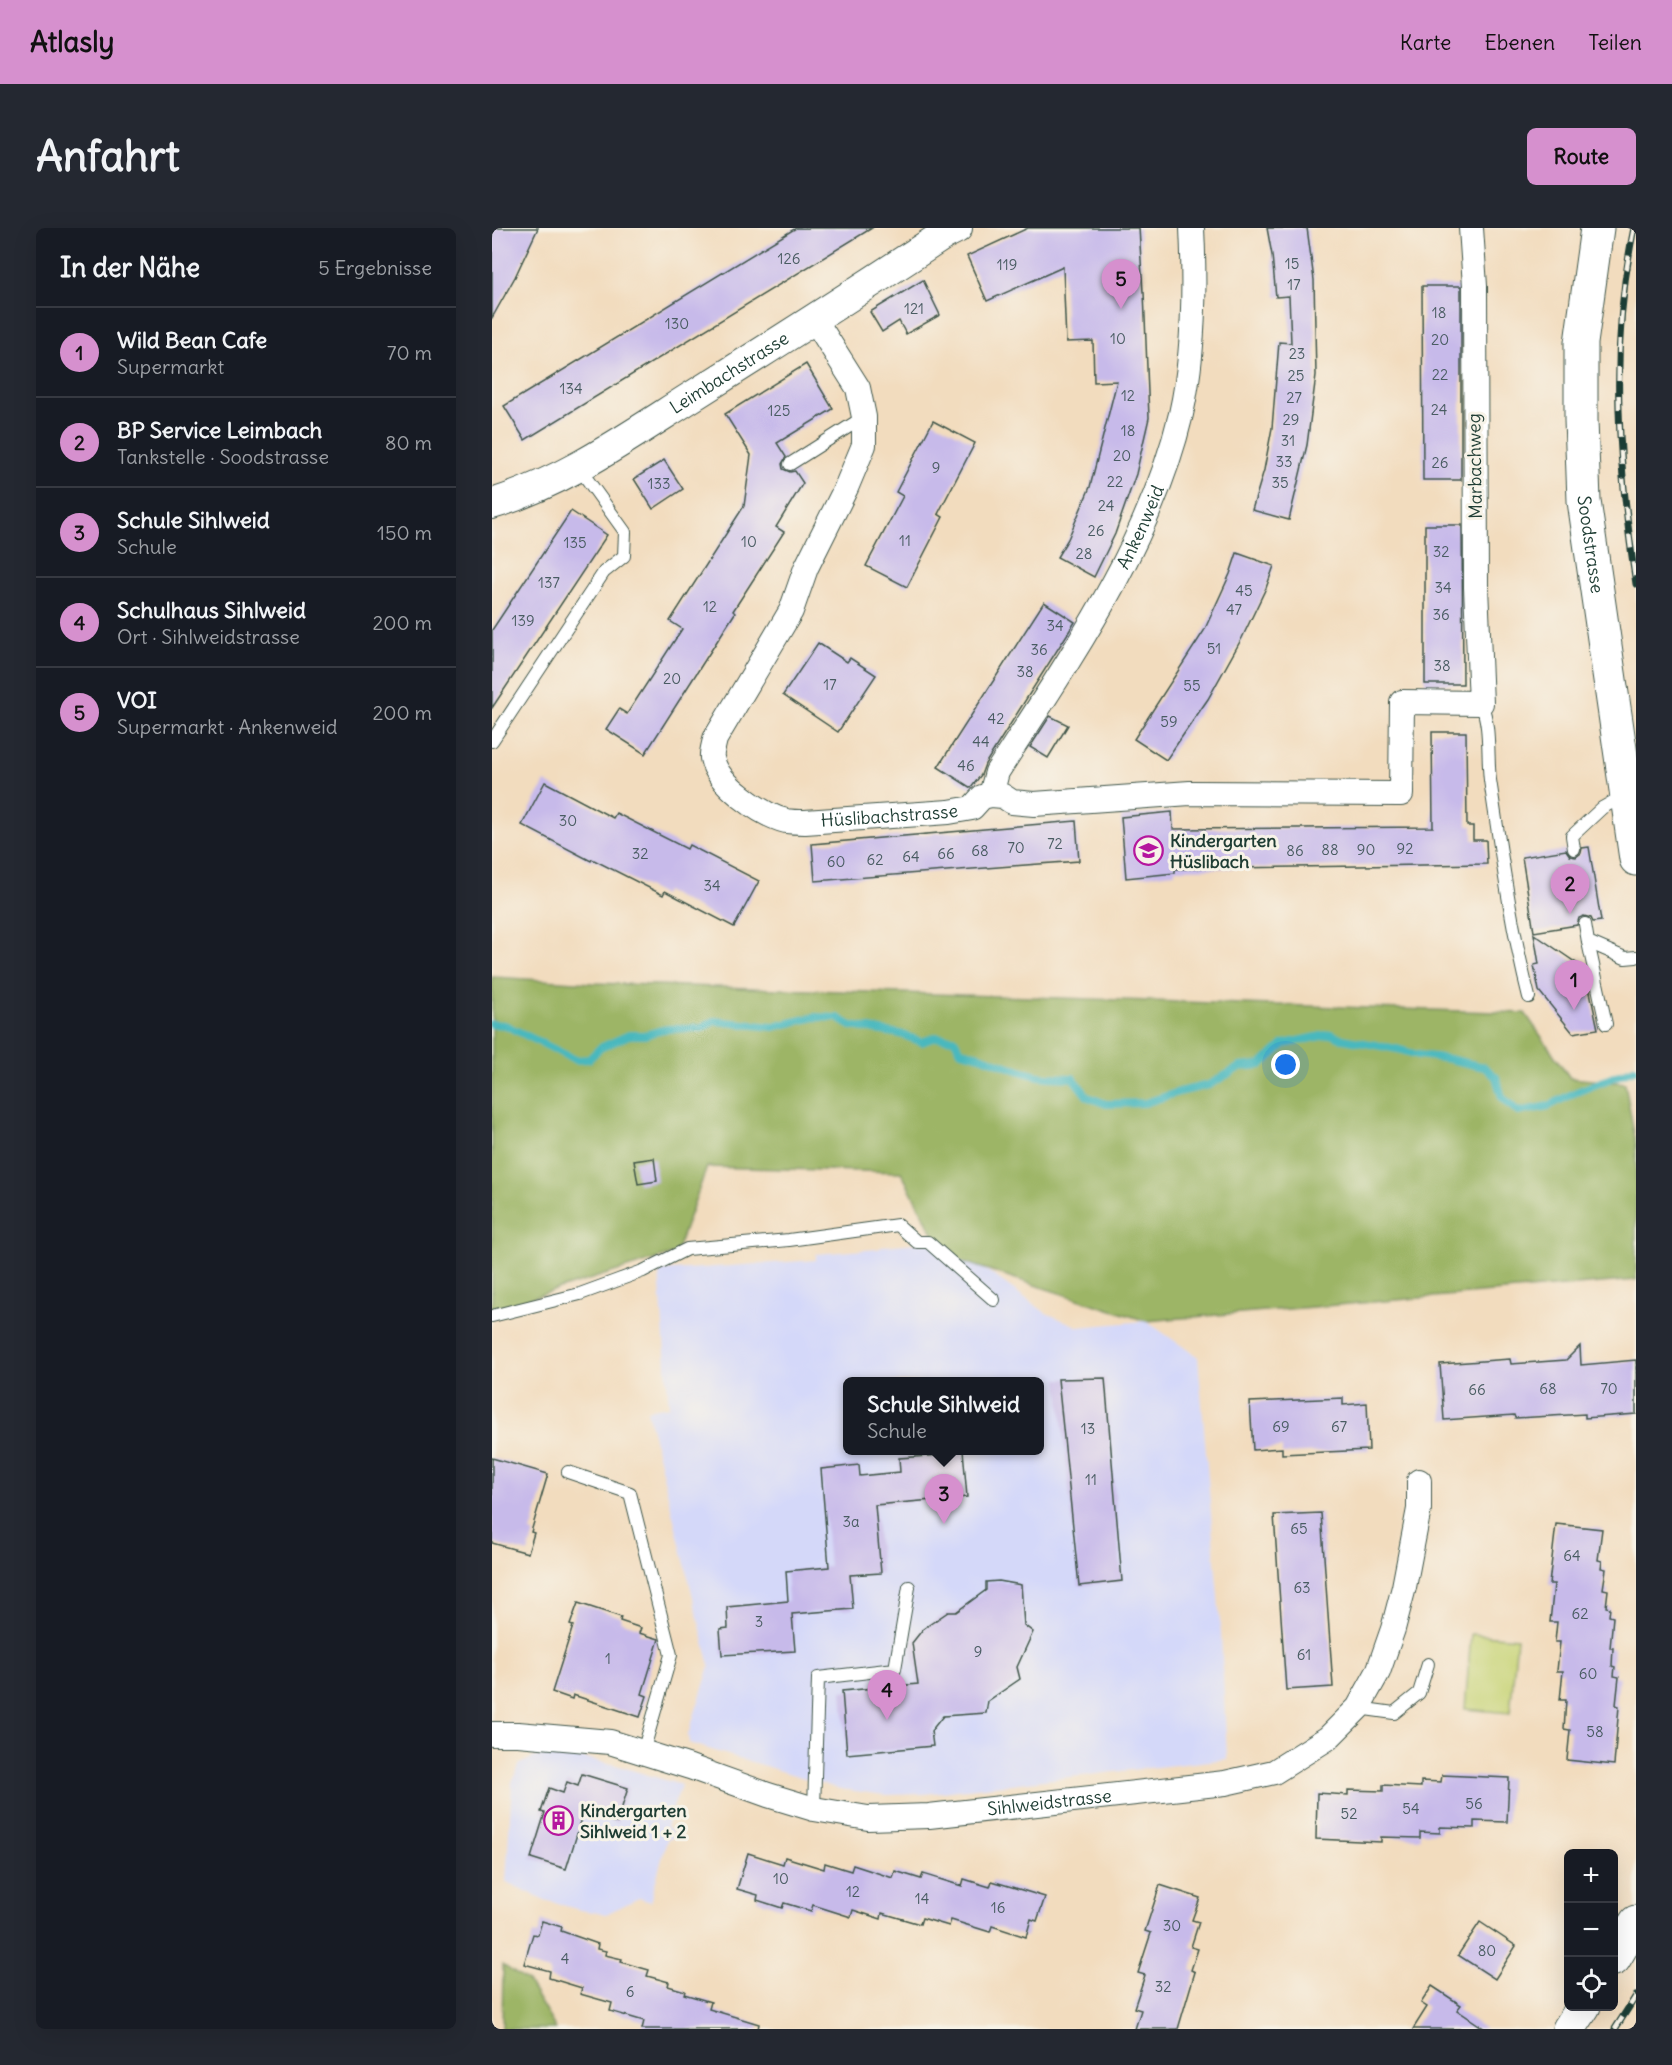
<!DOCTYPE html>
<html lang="de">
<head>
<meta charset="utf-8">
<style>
	:root { --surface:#171b24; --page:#242831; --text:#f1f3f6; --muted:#9ea1a6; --line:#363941; --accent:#d690ce }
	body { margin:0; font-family:Delius,sans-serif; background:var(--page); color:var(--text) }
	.controls { position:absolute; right:18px; bottom:18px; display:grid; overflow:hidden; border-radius:9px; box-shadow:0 6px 24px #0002 }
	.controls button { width:54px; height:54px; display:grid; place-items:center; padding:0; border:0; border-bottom:2px solid var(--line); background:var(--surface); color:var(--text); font:30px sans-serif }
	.you { position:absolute; left:794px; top:837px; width:21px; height:21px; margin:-15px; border:4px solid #fff; border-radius:50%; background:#1a73e8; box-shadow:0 0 0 9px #1a73e833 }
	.badge { display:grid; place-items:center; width:39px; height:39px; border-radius:50%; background:var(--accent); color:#111; font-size:20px; font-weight:700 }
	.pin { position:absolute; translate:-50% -50px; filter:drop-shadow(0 2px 3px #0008) }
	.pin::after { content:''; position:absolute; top:32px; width:21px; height:18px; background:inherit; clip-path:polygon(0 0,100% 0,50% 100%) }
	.popup { position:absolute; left:351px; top:1149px; width:201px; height:78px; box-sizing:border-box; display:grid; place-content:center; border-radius:9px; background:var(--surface); filter:drop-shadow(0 2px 4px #0005); font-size:20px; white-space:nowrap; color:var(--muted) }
	.popup b { font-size:22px; color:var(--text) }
	.popup::after { content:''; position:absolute; left:50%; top:100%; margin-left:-12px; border:12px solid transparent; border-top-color:var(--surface) }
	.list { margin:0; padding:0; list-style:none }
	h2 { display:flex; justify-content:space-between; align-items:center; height:78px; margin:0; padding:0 24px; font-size:26px }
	h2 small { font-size:20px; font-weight:400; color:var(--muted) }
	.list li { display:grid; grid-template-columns:39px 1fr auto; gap:18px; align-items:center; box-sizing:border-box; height:90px; padding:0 24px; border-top:2px solid var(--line) }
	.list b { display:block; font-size:22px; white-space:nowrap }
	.list p { margin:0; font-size:20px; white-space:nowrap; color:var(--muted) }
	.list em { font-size:20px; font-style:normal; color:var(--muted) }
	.icon { flex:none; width:33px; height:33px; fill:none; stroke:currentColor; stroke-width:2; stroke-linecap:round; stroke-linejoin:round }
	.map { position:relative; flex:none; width:1144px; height:1801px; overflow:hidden; border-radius:9px }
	header { display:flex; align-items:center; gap:36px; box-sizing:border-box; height:84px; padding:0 30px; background:var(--accent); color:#111 }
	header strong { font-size:28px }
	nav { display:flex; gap:33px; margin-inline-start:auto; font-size:21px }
	.intro { display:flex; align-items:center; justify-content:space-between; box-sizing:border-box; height:144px; padding:0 36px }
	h1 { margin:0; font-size:42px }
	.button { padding:15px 27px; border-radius:9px; background:var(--accent); color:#111; font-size:21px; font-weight:700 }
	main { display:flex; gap:36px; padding:0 36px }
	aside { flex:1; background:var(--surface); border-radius:9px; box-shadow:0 6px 24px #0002 }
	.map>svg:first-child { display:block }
	.built { fill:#d4d8f9; fill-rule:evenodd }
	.green { fill:#c7d375; stroke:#738854; stroke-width:1.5 }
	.forest { fill:#9db566; stroke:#5e794d; stroke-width:1.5 }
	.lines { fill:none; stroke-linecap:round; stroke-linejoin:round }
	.stream { stroke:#48b8be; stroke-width:8 }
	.building { fill:#c7baea }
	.service-casing { stroke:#3f5549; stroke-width:14 }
	.minor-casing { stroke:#3f5549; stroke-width:26 }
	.tertiary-casing { stroke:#3f5549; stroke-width:32 }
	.primary-casing { stroke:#3f5549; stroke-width:35 }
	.service { stroke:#fff; stroke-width:12 }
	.minor { stroke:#fff; stroke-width:24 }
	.tertiary { stroke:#fff; stroke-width:30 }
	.primary { stroke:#fff; stroke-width:33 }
	.rail-casing { stroke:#1f3d34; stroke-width:7 }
	.rail { stroke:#f7f3e8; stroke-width:4.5; stroke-dasharray:14; stroke-linecap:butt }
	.labels { text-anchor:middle; stroke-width:6; stroke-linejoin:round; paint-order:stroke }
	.number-label { font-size:15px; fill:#495c62 }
	.street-label { font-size:18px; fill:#1f3d34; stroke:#f7f3e8 }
	.poi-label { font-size:18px; font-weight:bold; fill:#1f3d34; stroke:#f7f3e8; text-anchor:start }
</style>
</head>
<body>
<header>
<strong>Atlasly</strong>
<nav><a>Karte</a><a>Ebenen</a><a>Teilen</a></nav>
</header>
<div class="intro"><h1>Anfahrt</h1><a class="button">Route</a></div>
<main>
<aside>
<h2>In der Nähe<small>5 Ergebnisse</small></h2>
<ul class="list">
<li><span class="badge">1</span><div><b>Wild Bean Cafe</b><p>Supermarkt</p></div><em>70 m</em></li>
<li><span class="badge">2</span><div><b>BP Service Leimbach</b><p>Tankstelle · Soodstrasse</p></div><em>80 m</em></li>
<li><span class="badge">3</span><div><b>Schule Sihlweid</b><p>Schule</p></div><em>150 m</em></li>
<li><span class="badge">4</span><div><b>Schulhaus Sihlweid</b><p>Ort · Sihlweidstrasse</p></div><em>200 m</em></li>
<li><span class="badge">5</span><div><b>VOI</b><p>Supermarkt · Ankenweid</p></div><em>200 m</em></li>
</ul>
</aside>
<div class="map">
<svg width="1144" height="1801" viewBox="0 0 1144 1801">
	<rect width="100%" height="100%" fill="#f7f3e8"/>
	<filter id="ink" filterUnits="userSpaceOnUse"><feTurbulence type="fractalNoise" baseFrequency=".0167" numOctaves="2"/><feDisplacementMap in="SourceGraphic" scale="12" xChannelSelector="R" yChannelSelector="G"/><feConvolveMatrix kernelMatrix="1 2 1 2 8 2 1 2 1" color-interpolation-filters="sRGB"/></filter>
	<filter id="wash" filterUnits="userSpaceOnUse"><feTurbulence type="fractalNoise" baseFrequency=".008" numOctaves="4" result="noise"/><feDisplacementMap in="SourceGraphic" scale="24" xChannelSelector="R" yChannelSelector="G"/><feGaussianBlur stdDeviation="1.35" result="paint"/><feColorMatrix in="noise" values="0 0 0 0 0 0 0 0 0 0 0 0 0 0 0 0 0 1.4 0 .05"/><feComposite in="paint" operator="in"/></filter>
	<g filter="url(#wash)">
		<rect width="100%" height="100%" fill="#f2dcbe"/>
		<!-- built -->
		<g class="built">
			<path d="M436 1014 497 1044 554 1085 587 1099 654 1093 706 1129 729 1406 735 1531 432 1566 393 1567 348 1561 197 1515 196 1507 218 1438 155 1182 177 1178 167 1043 324 1032V1026L386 1021 392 1018ZM356 1154H548V1222H356Z"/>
			<polygon points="59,1526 78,1527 120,1536 189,1557 174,1599 180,1602 181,1610 175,1612 158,1674 147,1670 114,1686 88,1682 53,1672 14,1654 20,1554 28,1536 47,1527"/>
		</g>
		<!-- green -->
		<polygon class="green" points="979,1406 1025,1410 1018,1485 973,1481"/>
		<!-- forest -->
		<g class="forest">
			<polygon points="0,749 100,755 1033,785 1078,850 1133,855 1144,916 1144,1052 654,1093 453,1028 409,944 215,939 184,1025 12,1078 0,1080"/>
			<polygon points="11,1737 36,1754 64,1801 10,1801"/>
		</g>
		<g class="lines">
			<!-- stream -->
			<path class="stream" d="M0 796 13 797 84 832 97 831 108 820 137 807H153L173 801 209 800 223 793 281 799 323 789 346 790 359 798 408 806 430 814 443 809 462 811 469 823C496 828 520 843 547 848 558 850 570 849 581 850L596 869 614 876 653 875 687 864 717 857 748 839 769 837 792 816 839 806 851 811 905 821 926 827 957 831 992 839 1004 849 1010 869 1026 884 1057 878 1082 865 1142 841"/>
		</g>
		<g id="blocks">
			<!-- building -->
			<g class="building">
				<polygon points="0,0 46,0 23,49 0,90"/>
				<polygon points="304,0 380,0 33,212 12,178"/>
				<polygon points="536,0 647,0 651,64 652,64 657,190 644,246 623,306 602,349 565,329 576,311 598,259 625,153 602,154 601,113 574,114 571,39 495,73 475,28"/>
				<polygon points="775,0 815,0 822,52 824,147 815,217 797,292 760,282 772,242 780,200 787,114 799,115 797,68 784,69 780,27"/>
				<polygon points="431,52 448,87 414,106 407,93 390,104 378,84"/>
				<polygon points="930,58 969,58 969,252 931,252"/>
				<polygon points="314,136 341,181 285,215 294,229 290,236 291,241 298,244 303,243 311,255 284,299 292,304 241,383 243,385 153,526 114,501 127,481 135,486 190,401 178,393 252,278 259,227 233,186"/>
				<polygon points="441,193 483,215 446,286 451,289 415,359 374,338 411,268 404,264"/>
				<polygon points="172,232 191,261 161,281 142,251"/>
				<polygon points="79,283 115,307 0,480 0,402"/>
				<polygon points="933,297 970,297 971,456 933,456"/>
				<polygon points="745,325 782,338 774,360 750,410 716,471 674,532 642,511 712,403 738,346"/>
				<polygon points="552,374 583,394 493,536 489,547 479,560 446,539"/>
				<polygon points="326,415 355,434 358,430 384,447 346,504 291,467"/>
				<polygon points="558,488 576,497 556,530 538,519"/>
				<polygon points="940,504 974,504 975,598 981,598 981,612 994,612 995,636 683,641 683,645 634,650 629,589 680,584 681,601 941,599"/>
				<polygon points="53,554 121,590 124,585 195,621 197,617 267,653 242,699 173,663 171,667 100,631 99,633 30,597"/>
				<polygon points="584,593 587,633 323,653 320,616"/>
				<polygon points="1097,619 1109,693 1101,694 1099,690 1092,688 1087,690 1085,697 1042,704 1030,629 1074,622 1078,628 1084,629 1089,625 1090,620"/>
				<polygon points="1042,706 1093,741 1106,801 1081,805 1047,763 1042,737 1047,736"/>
				<polygon points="162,930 165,953 146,956 142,933"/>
				<polygon points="1088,1118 1089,1137 1144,1132 1144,1186 1093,1190 1093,1186 1023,1190 1022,1187 952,1192 948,1136 1018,1131 1019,1136 1074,1132"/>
				<polygon points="613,1150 630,1353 587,1358 566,1151"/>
				<polygon points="851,1170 851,1177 875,1175 877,1222 790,1226 790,1220 761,1222 758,1174"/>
				<polygon points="450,1222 471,1222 475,1269 383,1277 389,1345 358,1347 361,1381 300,1386 303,1423 230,1427 228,1401 236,1400 235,1379 296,1373 294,1343 337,1339 329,1241 367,1237 368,1248 408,1244 407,1230 450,1227"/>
				<polygon points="0,1230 56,1246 39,1304 42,1305 36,1325 0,1315"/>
				<polygon points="829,1285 841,1459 794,1462 782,1287"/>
				<polygon points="1064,1296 1110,1301 1106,1332 1110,1333 1109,1340 1114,1341 1111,1361 1116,1362 1114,1379 1118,1380 1117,1388 1121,1389 1118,1420 1121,1420 1120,1438 1123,1439 1122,1448 1127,1449 1124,1477 1127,1478 1122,1537 1075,1532 1078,1502 1072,1501 1074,1472 1068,1472 1071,1443 1065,1443 1068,1414 1063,1414 1065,1394 1058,1394 1062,1356 1057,1356"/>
				<polygon points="507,1353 529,1357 532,1397 541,1404 525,1439 528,1451 496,1473 494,1485 451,1488 439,1503 441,1518 355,1526 350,1463 426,1456 420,1415 431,1401 456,1384 464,1384 494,1362 494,1354"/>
				<polygon points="86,1375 129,1389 128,1393 149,1400 147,1405 167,1411 150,1466 155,1468 148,1489 81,1467 80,1471 60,1464 81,1398 78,1397"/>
				<polygon points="90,1546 136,1560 125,1595 92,1584 74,1641 39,1630 53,1585 49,1584 57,1560 71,1565 75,1554 86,1558"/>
				<polygon points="950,1547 1017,1550 1015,1594 982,1593 982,1600 948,1599 948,1605 928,1604 928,1610 889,1609 889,1614 824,1611 825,1565 856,1567 856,1562 891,1563 891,1557 929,1559 929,1553 949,1554"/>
				<polygon points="256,1625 291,1636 293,1629 332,1641 333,1635 359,1643 361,1637 401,1650 403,1643 429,1651 431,1646 470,1658 472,1651 498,1659 500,1653 553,1669 545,1693 539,1691 534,1709 500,1698 498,1704 459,1692 457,1698 430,1690 428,1696 390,1685 389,1691 361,1682 359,1689 321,1677 319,1683 292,1675 290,1680 265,1672 266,1667 245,1661"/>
				<polygon points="668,1657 708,1670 700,1692 707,1694 699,1719 706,1721 699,1742 703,1744 686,1801 643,1801 649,1782 642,1780 653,1747 646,1745 659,1705 653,1703"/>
				<polygon points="50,1693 70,1699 69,1703 106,1716 105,1721 114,1723 113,1727 130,1731 129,1734 157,1742 155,1748 177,1754 176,1758 193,1763 192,1766 219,1774 217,1781 267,1796 266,1801 150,1801 152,1793 118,1783 120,1775 88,1766 90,1760 57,1750 58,1743 32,1736 41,1706 46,1707"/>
				<polygon points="988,1694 1024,1718 1003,1751 966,1727"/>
				<polygon points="940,1758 969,1777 965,1782 993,1801 921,1801 935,1779 929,1775"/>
			</g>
		</g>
	</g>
	<g filter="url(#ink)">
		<use href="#blocks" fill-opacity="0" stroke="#3f5549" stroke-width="1.5"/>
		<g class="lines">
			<defs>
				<g id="service">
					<polyline points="298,236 372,189"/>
					<path d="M989 475C999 499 995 527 998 552 1009 625 1019 698 1037 769"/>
					<polyline points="0,513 112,344 132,328 133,304 87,240"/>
					<polyline points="1082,621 1080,608 1110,580 1133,567"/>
					<polyline points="1093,696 1096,714 1133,730 1144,729"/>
					<polyline points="1096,714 1114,796"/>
					<polyline points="0,1088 88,1066 151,1043 195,1021 297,1012 406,997 425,1014 436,1014 502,1072"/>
					<polyline points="76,1244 138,1265 179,1427 151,1524"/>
					<polyline points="866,1480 902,1485 927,1465 936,1436"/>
					<polyline points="322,1581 326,1450 403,1441 417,1359"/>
				</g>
				<g id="minor">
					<path id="s1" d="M323 92 366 160 372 189V217L354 260 314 340 299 383 223 511C222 517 219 525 220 530 225 556 270 587 294 593 300 594 307 594 313 594L457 584 480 580 490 569 499 567 511 568 520 574 542 576 698 565 909 566 910 474 989 475 984 359 983 58 979 0"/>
					<path id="s2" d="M499 567 505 544C577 432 658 317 689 186 702 128 703 59 700 0"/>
					<path id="s3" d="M0 1506H26L118 1514 198 1539 276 1567 322 1581 376 1590 437 1588 733 1555 782 1544 836 1510 866 1480 886 1444 901 1401 912 1359 927 1281V1253"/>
				</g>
				<g id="tertiary">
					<path id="s4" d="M0 276C72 254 133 211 196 171 282 117 368 62 453 6L465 0"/>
				</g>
				<g id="primary">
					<path id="s5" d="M1105 0 1089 115V192L1092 273 1144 631"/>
					<polyline points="1122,1731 1144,1694"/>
					<polyline points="1077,1801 1092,1778"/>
				</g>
			</defs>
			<!-- service casing -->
			<use href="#service" class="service-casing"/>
			<!-- minor casing -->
			<use href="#minor" class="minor-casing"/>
			<!-- tertiary casing -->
			<use href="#tertiary" class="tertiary-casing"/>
			<!-- primary casing -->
			<use href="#primary" class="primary-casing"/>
			<!-- service -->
			<use href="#service" class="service"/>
			<!-- minor -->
			<use href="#minor" class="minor"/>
			<!-- tertiary -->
			<use href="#tertiary" class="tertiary"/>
			<!-- primary -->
			<use href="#primary" class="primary"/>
			<defs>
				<g id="rail">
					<path d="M1142 0C1117 119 1126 237 1144 356"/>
					<polyline points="1123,1801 1144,1768"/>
				</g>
			</defs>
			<!-- rail casing -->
			<use href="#rail" class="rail-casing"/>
			<!-- rail -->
			<use href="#rail" class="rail"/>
		</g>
	</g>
	<!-- icons -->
	<defs>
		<symbol id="school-ring" viewBox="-11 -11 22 22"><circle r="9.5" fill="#f7f3e8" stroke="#b5179e" stroke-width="1.5"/><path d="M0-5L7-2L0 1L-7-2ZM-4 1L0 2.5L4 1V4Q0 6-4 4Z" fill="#b5179e"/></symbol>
		<symbol id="building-ring" viewBox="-11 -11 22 22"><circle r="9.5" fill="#f7f3e8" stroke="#b5179e" stroke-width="1.5"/><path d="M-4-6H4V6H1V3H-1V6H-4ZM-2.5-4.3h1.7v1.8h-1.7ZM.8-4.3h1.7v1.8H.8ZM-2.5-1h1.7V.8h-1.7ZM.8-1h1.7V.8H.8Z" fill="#b5179e"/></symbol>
	</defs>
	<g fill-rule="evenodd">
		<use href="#school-ring" x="640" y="606" width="33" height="33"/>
		<use href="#building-ring" x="50" y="1576" width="33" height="33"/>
	</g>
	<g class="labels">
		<!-- number labels -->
		<g class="number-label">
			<text x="297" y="36">126</text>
			<text x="800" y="41">15</text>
			<text x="515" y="42">119</text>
			<text x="802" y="62">17</text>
			<text x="422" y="86">121</text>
			<text x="947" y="90">18</text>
			<text x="185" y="101">130</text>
			<text x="626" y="116">10</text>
			<text x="948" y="117">20</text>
			<text x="805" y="131">23</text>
			<text x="948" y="152">22</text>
			<text x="804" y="153">25</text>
			<text x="79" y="166">134</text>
			<text x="636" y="173">12</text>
			<text x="802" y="175">27</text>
			<text x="947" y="187">24</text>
			<text x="287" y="188">125</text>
			<text x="799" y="197">29</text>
			<text x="636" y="208">18</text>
			<text x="796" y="218">31</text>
			<text x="630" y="233">20</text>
			<text x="792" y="239">33</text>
			<text x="948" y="240">26</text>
			<text x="444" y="245">9</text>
			<text x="623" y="259">22</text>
			<text x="788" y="260">35</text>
			<text x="167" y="261">133</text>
			<text x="614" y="283">24</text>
			<text x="604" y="308">26</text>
			<text x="413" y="318">11</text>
			<text x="257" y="319">10</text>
			<text x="83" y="320">135</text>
			<text x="949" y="329">32</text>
			<text x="592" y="331">28</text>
			<text x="57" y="360">137</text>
			<text x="951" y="365">34</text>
			<text x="752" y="368">45</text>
			<text x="218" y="384">12</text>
			<text x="742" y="387">47</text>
			<text x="949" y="392">36</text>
			<text x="31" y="398">139</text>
			<text x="563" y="403">34</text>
			<text x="722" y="426">51</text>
			<text x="547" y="427">36</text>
			<text x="950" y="443">38</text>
			<text x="533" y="449">38</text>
			<text x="180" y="456">20</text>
			<text x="338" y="462">17</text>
			<text x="700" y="463">55</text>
			<text x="504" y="496">42</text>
			<text x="677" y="499">59</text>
			<text x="489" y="519">44</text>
			<text x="474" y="543">46</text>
			<text x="76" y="598">30</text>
			<text x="563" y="621">72</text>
			<text x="524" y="625">70</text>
			<text x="913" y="626">92</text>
			<text x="838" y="627">88</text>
			<text x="874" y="627">90</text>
			<text x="488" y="628">68</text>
			<text x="803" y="628">86</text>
			<text x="148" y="631">32</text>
			<text x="454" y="631">66</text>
			<text x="419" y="634">64</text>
			<text x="383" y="637">62</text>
			<text x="344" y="639">60</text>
			<text x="220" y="663">34</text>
			<text x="1056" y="1166">68</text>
			<text x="1117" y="1166">70</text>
			<text x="985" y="1167">66</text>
			<text x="789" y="1204">69</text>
			<text x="847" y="1204">67</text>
			<text x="596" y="1206">13</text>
			<text x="599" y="1257">11</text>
			<text x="359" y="1299">3a</text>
			<text x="807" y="1306">65</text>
			<text x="1080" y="1333">64</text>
			<text x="810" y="1365">63</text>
			<text x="1088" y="1391">62</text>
			<text x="267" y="1399">3</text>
			<text x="486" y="1429">9</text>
			<text x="812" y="1432">61</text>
			<text x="116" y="1436">1</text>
			<text x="1096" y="1451">60</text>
			<text x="1103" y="1509">58</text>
			<text x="982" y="1581">56</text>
			<text x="919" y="1586">54</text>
			<text x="857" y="1591">52</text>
			<text x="289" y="1656">10</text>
			<text x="361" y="1669">12</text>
			<text x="430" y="1676">14</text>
			<text x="506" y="1685">16</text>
			<text x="680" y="1703">30</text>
			<text x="995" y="1728">80</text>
			<text x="73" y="1736">4</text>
			<text x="671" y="1764">32</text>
			<text x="138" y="1769">6</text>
		</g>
		<!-- street labels -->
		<g class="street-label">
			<text dy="6" stroke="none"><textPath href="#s4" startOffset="272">Leimbachstrasse</textPath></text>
			<text transform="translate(983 238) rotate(-91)" y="6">Marbachweg</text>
			<text dy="6" stroke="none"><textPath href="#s2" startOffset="308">Ankenweid</textPath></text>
			<text dy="6" stroke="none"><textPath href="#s5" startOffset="318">Soodstrasse</textPath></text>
			<text dy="6" stroke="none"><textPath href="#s1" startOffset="692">Hüslibachstrasse</textPath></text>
			<text dy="6" stroke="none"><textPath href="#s3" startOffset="570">Sihlweidstrasse</textPath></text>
		</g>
		<!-- poi labels -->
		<g class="poi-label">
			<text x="678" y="619">Kindergarten<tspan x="678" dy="21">Hüslibach</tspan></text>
			<text x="88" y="1589">Kindergarten<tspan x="88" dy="21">Sihlweid 1 + 2</tspan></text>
		</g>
	</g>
</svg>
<div class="controls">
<button>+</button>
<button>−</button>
<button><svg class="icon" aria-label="locate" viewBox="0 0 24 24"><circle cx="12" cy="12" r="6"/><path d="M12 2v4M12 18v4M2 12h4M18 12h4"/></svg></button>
</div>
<div class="you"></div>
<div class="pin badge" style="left:1082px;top:782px">1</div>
<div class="pin badge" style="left:1078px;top:686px">2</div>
<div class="pin badge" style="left:452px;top:1296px">3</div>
<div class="popup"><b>Schule Sihlweid</b>Schule</div>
<div class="pin badge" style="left:395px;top:1492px">4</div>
<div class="pin badge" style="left:629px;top:81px">5</div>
</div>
</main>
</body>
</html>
